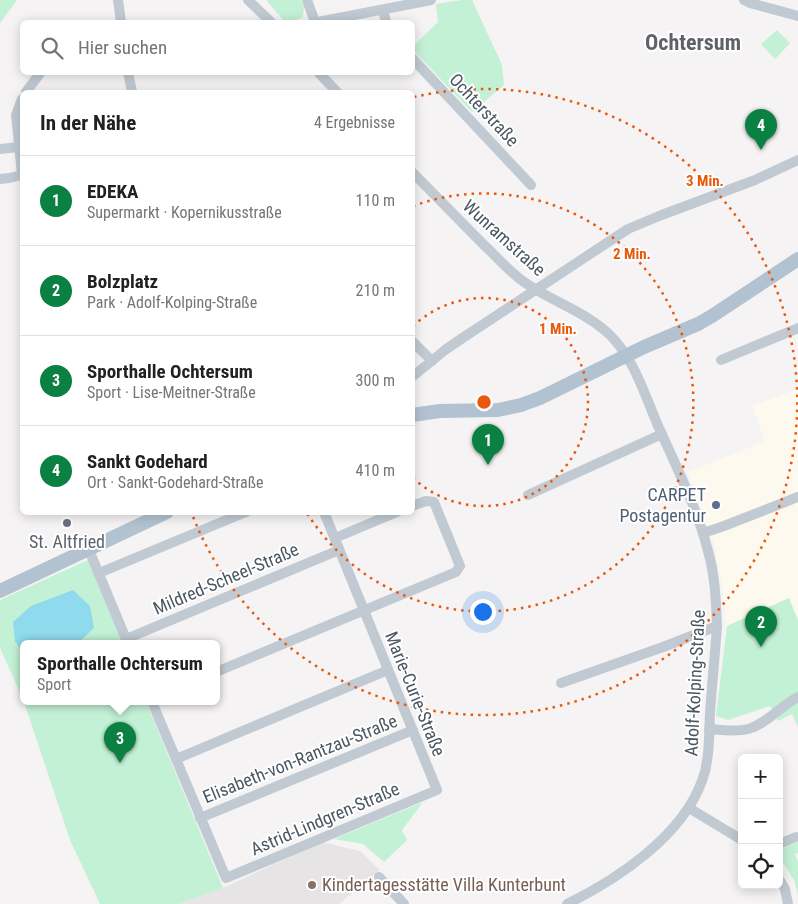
<!DOCTYPE html>
<html lang="de">
<head>
<meta charset="utf-8">
<style>
	:root { --surface:#fff; --page:#f6f6f6; --text:#202124; --muted:#757577; --line:#e0e0e0; --accent:#0b8043 }
	body { margin:0; font-family:"Roboto Condensed",sans-serif; background:var(--page); color:var(--text) }
	.controls { position:absolute; right:15px; bottom:15px; display:grid; overflow:hidden; border-radius:8px; box-shadow:0 2px 12px #0003 }
	.controls button { width:45px; height:45px; display:grid; place-items:center; padding:0; border:0; border-bottom:1px solid var(--line); background:var(--surface); color:var(--text); font:25px sans-serif }
	.you { position:absolute; left:482px; top:611px; width:18px; height:18px; margin:-12px; border:4px solid #fff; border-radius:50%; background:#1a73e8; box-shadow:0 0 0 8px #1a73e833 }
	.badge { display:grid; place-items:center; width:32px; height:32px; border-radius:50%; background:var(--accent); color:#fff; font-size:16px; font-weight:700 }
	.pin { position:absolute; translate:-50% -41px; filter:drop-shadow(0 1px 2px #0008) }
	.pin::after { content:''; position:absolute; top:26px; width:18px; height:15px; background:inherit; clip-path:polygon(0 0,100% 0,50% 100%) }
	.popup { position:absolute; left:20px; top:640px; width:200px; height:65px; box-sizing:border-box; display:grid; place-content:center; border-radius:8px; background:var(--surface); filter:drop-shadow(0 1px 4px #0005); font-size:16px; white-space:nowrap; color:var(--muted) }
	.popup b { font-size:19px; color:var(--text) }
	.popup::after { content:''; position:absolute; left:50%; top:100%; margin-left:-10px; border:10px solid transparent; border-top-color:var(--surface) }
	.list { margin:0; padding:0; list-style:none }
	h2 { display:flex; justify-content:space-between; align-items:center; height:65px; margin:0; padding:0 20px; font-size:21px }
	h2 small { font-size:16px; font-weight:400; color:var(--muted) }
	.list li { display:grid; grid-template-columns:32px 1fr auto; gap:15px; align-items:center; box-sizing:border-box; height:90px; padding:0 20px; border-top:1px solid var(--line) }
	.list b { display:block; font-size:19px; white-space:nowrap }
	.list p { margin:0; font-size:16px; white-space:nowrap; color:var(--muted) }
	.list em { font-size:16px; font-style:normal; color:var(--muted) }
	.icon { flex:none; width:28px; height:28px; fill:none; stroke:currentColor; stroke-width:2; stroke-linecap:round; stroke-linejoin:round }
	.map { position:relative; flex:none; width:798px; height:904px; overflow:hidden }
	.search { position:absolute; background:var(--surface); box-shadow:0 2px 12px #0003; left:20px; top:20px; width:395px; height:55px; display:flex; align-items:center; gap:12px; box-sizing:border-box; padding:0 18px; border-radius:8px; color:var(--muted); font-size:19px }
	.panel { position:absolute; background:var(--surface); box-shadow:0 2px 12px #0003; left:20px; top:90px; width:395px; height:425px; border-radius:8px }
	.map>svg:first-child { display:block }
	.commercial { fill:#fdf9ef }
	.education { fill:#e6e4e5 }
	.green { fill:#c3f1d5 }
	.water { fill:#90daee }
	.lines { fill:none; stroke-linecap:round; stroke-linejoin:round }
	.minor { stroke:#c1cad2; stroke-width:10 }
	.major { stroke:#b3c2d1; stroke-width:14 }
	.ring { fill:none; stroke:#e8590c; stroke-width:2.5; stroke-dasharray:2.5 5 }
	.service-dot { fill:#5c6f8a; stroke:#fff; stroke-width:2 }
	.worship-dot { fill:#6b7280; stroke:#fff; stroke-width:2 }
	.education-dot { fill:#8d6e63; stroke:#fff; stroke-width:2 }
	.labels { text-anchor:middle; stroke-width:4; stroke-linejoin:round; paint-order:stroke }
	.street-label { font-size:18px; fill:#4a5661; stroke:#fff }
	.service-label { font-size:18px; fill:#4e5e75; stroke:#fff; text-anchor:end }
	.worship-label { font-size:18px; fill:#5b616d; stroke:#fff }
	.education-label { font-size:18px; fill:#785e54; stroke:#fff; text-anchor:start }
	.district-label { font-size:22px; font-weight:bold; fill:#5f6368; stroke:#fff }
	.centre { fill:#e8590c; stroke:#fff; stroke-width:2.5 }
	.ring-label { font-size:15px; text-anchor:middle; font-weight:bold; fill:#e8590c; stroke:#fff; stroke-width:4; stroke-linejoin:round; paint-order:stroke }
</style>
</head>
<body>
<div class="map">
<svg width="798" height="904" viewBox="0 0 798 904">
	<rect width="100%" height="100%" fill="#f5f3f3"/>
	<!-- commercial -->
	<polygon class="commercial" points="798,389 798,620 788,598 727,626 722,585 714,543 687,472 765,441 752,406"/>
	<!-- education -->
	<polygon class="education" points="322,842 360,851 380,870 339,904 178,904 223,888"/>
	<!-- green -->
	<g class="green">
		<polygon points="0,0 17,0 0,23"/>
		<polygon points="266,0 301,0 304,7 303,17 292,22 285,22"/>
		<polygon points="462,0 472,0 502,65 504,85 472,112 413,50 413,46 438,22 436,4"/>
		<polygon points="777,30 790,43 775,59 761,44"/>
		<polygon points="88,560 123,644 24,644 24,701 0,648 0,600"/>
		<polygon points="789,598 798,620 798,727 792,714 778,721 770,706 728,720 716,716 727,626"/>
		<polygon points="24,702 146,702 223,888 178,904 100,904 70,840"/>
		<polygon points="423,802 402,830 407,840 384,862 363,844 334,839"/>
		<polygon points="798,842 798,853 795,854 798,862 798,894 794,880 779,856 779,850"/>
	</g>
	<!-- water -->
	<polygon class="water" points="73,590 90,606 94,628 78,643 74,644 24,644 24,654 15,641 13,622 31,606"/>
	<g class="lines">
		<!-- minor -->
		<g class="minor">
			<polyline points="118,0 121,22"/>
			<polyline points="248,0 271,22"/>
			<polyline points="307,0 315,22"/>
			<polyline points="744,0 750,3 798,16"/>
			<polyline points="383,10 386,22"/>
			<polyline points="318,22 431,0"/>
			<polyline points="412,58 531,185"/>
			<polyline points="128,72 132,92"/>
			<polyline points="318,72 337,92"/>
			<polyline points="26,92 41,72"/>
			<polyline points="22,99 16,115 22,174"/>
			<polyline points="0,149 19,147"/>
			<path d="M412 172C436 196 460 221 484 245 496 256 507 269 520 279 547 300 584 310 610 335 635 360 645 396 659 428 677 468 697 508 708 551 715 575 716 601 717 626 715 655 712 684 710 713 709 731 710 749 706 766 706 771 703 776 702 781 682 836 618 879 567 904"/>
			<polyline points="0,179 9,178 22,175"/>
			<polyline points="412,341 432,361"/>
			<polyline points="721,360 798,328"/>
			<polyline points="412,377 445,350 464,337 628,229 659,216 755,180 798,160"/>
			<polyline points="528,495 662,434"/>
			<polyline points="703,533 724,526 798,497"/>
			<polyline points="335,538 397,512"/>
			<polyline points="89,550 128,644"/>
			<polyline points="99,573 246,512"/>
			<polyline points="126,639 339,550"/>
			<polyline points="216,672 456,572 460,566 434,502 426,501 412,506"/>
			<polyline points="561,683 663,647 717,626"/>
			<polyline points="152,702 226,878 437,790 324,512"/>
			<path d="M709 729C722 730 735 732 748 729 765 725 782 705 798 697"/>
			<polyline points="176,759 388,670"/>
			<polyline points="689,808 742,840"/>
			<polyline points="200,818 413,730"/>
			<polyline points="779,844 796,837"/>
			<polyline points="379,877 404,904"/>
			<polyline points="779,879 785,889 788,904"/>
		</g>
		<!-- major -->
		<g class="major">
			<polyline points="412,415 440,411 498,410 521,405 540,398 644,347 698,324 712,316 798,259"/>
			<polyline points="0,591 167,512"/>
		</g>
	</g>
	<!-- distance rings -->
	<g class="ring">
		<path d="M413 326A104 104 0 1 1 413 478"/>
		<path d="M413 206A209 209 0 1 1 307 513"/>
		<path d="M414 97A313 313 0 1 1 192 514"/>
	</g>
	<!-- markers -->
	<circle class="service-dot" cx="716" cy="505" r="5"/>
	<circle class="worship-dot" cx="67" cy="523" r="5"/>
	<circle class="education-dot" cx="312" cy="885" r="5"/>
	<g class="labels">
		<!-- street labels -->
		<g class="street-label">
			<text transform="translate(484 110) rotate(47)" y="6">Ochterstraße</text>
			<text transform="translate(504 238) rotate(42)" y="6">Wunramstraße</text>
			<text transform="translate(226 579) rotate(-23)" y="6">Mildred-Scheel-Straße</text>
			<text transform="translate(695 683) rotate(-87)" y="6">Adolf-Kolping-Straße</text>
			<text transform="translate(415 694) rotate(68)" y="6">Marie-Curie-Straße</text>
			<text transform="translate(300 759) rotate(-22)" y="6">Elisabeth-von-Rantzau-Straße</text>
			<text transform="translate(325 819) rotate(-23)" y="6">Astrid-Lindgren-Straße</text>
		</g>
		<!-- service labels -->
		<g class="service-label">
			<text x="706" y="501">CARPET<tspan x="706" dy="21">Postagentur</tspan></text>
		</g>
		<!-- worship labels -->
		<g class="worship-label">
			<text x="67" y="548">St. Altfried</text>
		</g>
		<!-- education labels -->
		<g class="education-label">
			<text x="322" y="891">Kindertagesstätte Villa Kunterbunt</text>
		</g>
		<!-- district labels -->
		<g class="district-label">
			<text x="693" y="50">Ochtersum</text>
		</g>
	</g>
	<circle cx="484" cy="402" r="8" class="centre"/>
	<g class="ring-label">
		<text x="705" y="186">3 Min.</text>
		<text x="632" y="259">2 Min.</text>
		<text x="558" y="334">1 Min.</text>
	</g>
</svg>
<div class="controls">
<button>+</button>
<button>−</button>
<button><svg class="icon" aria-label="locate" viewBox="0 0 24 24"><circle cx="12" cy="12" r="6"/><path d="M12 2v4M12 18v4M2 12h4M18 12h4"/></svg></button>
</div>
<div class="you"></div>
<div class="pin badge" style="left:488px;top:465px">1</div>
<div class="pin badge" style="left:761px;top:647px">2</div>
<div class="pin badge" style="left:120px;top:763px">3</div>
<div class="popup"><b>Sporthalle Ochtersum</b>Sport</div>
<div class="pin badge" style="left:761px;top:150px">4</div>
<div class="search"><svg class="icon" aria-label="search" viewBox="0 0 24 24"><circle cx="10" cy="10" r="6"/><path d="M15 15l6 6"/></svg>Hier suchen</div>
<section class="panel">
<h2>In der Nähe<small>4 Ergebnisse</small></h2>
<ul class="list">
<li><span class="badge">1</span><div><b>EDEKA</b><p>Supermarkt · Kopernikusstraße</p></div><em>110 m</em></li>
<li><span class="badge">2</span><div><b>Bolzplatz</b><p>Park · Adolf-Kolping-Straße</p></div><em>210 m</em></li>
<li><span class="badge">3</span><div><b>Sporthalle Ochtersum</b><p>Sport · Lise-Meitner-Straße</p></div><em>300 m</em></li>
<li><span class="badge">4</span><div><b>Sankt Godehard</b><p>Ort · Sankt-Godehard-Straße</p></div><em>410 m</em></li>
</ul>
</section>
</div>
</body>
</html>
